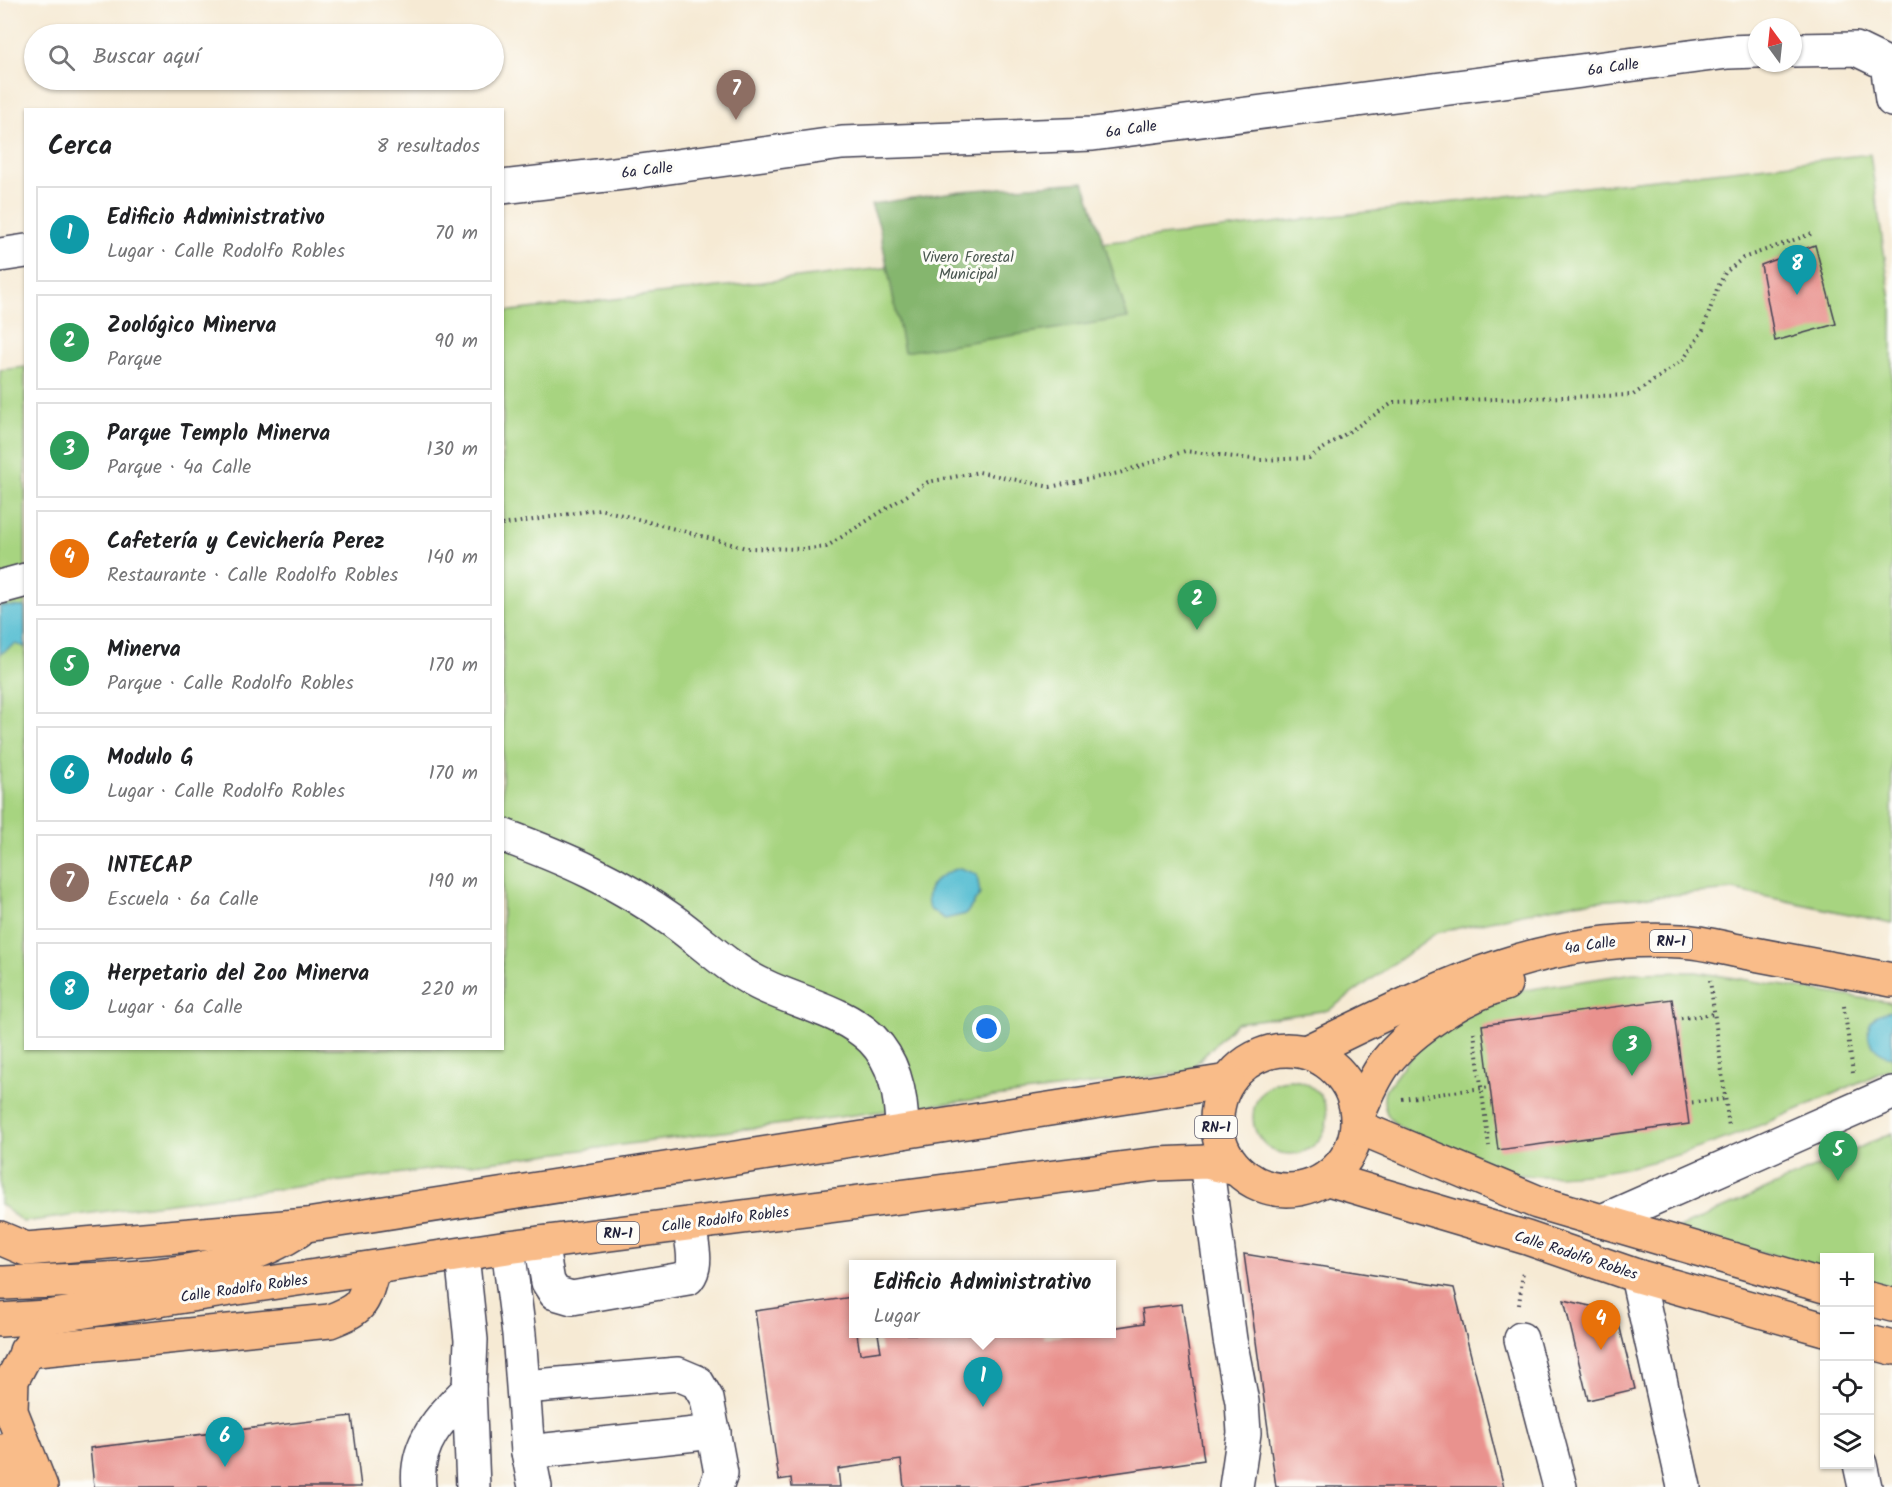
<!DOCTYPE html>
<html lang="es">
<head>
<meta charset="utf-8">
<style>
	:root { --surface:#fff; --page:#f6f6f6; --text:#202124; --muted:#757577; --line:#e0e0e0; --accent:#b45309 }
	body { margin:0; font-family:Kalam,sans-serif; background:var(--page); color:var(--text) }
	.controls { position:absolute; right:18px; bottom:18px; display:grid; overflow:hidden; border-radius:0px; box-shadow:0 2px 4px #0004 }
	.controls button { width:54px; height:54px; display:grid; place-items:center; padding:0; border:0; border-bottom:2px solid var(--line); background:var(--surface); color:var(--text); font:30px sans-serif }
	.compass { position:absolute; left:1748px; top:18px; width:54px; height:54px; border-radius:50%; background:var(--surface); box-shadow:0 2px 4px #0004; rotate:345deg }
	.you { position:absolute; left:987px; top:1029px; width:21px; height:21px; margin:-15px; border:4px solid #fff; border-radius:50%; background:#1a73e8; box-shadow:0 0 0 9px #1a73e833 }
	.badge { display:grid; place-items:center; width:39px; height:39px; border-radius:50%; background:var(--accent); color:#fff; font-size:20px; font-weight:700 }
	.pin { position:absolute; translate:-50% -50px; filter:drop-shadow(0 2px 3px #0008) }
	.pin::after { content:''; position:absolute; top:32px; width:21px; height:18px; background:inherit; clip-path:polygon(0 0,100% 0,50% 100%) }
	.popup { position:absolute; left:849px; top:1260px; width:267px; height:78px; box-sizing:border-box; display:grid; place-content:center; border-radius:0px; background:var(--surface); filter:drop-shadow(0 2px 4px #0005); font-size:20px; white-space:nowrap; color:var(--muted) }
	.popup b { font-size:22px; color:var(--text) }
	.popup::after { content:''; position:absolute; left:50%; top:100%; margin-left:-12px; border:12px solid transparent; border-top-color:var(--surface) }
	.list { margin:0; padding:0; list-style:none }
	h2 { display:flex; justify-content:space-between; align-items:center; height:78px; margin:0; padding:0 24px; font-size:26px }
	h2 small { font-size:20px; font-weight:400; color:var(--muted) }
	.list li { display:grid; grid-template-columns:39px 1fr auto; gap:18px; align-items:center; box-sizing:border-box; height:96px; margin:0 12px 12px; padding:0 12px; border:2px solid var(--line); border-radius:0px }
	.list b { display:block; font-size:22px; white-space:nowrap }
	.list p { margin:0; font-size:20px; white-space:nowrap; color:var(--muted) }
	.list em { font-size:20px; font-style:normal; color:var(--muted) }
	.icon { flex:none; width:33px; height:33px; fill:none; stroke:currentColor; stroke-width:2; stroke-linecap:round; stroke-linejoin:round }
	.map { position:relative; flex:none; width:1892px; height:1487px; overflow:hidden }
	.search { position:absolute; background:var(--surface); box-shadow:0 2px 4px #0004; left:24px; top:24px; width:480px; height:66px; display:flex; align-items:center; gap:15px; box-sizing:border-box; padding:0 21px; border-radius:33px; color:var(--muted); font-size:22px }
	.panel { position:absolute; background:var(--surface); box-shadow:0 2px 4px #0004; left:24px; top:108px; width:480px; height:942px; border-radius:0px }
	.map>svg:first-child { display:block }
	.green { fill:#a7d480; stroke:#647b5e; stroke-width:1.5 }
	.forest { fill:#85b66e; stroke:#546c54; stroke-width:1.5 }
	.water { fill:#55bdd2; stroke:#3c7086; stroke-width:1.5 }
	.building { fill:#e9928e }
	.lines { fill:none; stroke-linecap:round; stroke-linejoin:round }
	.minor-casing { stroke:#424052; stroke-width:36 }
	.major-casing { stroke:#424052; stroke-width:36 }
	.path { stroke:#424052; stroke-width:4; stroke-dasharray:1.5 4.5; stroke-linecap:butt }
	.minor { stroke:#fff; stroke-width:33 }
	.major { stroke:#f9bc89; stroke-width:33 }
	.labels { text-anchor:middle; stroke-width:6; stroke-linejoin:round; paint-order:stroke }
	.shield { fill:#fdfcf7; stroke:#646373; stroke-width:1.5 }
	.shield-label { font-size:14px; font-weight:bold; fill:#22223b }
	.street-label { font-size:15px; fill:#22223b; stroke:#fdfcf7 }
	.park-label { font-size:15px; fill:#4a5750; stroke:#fdfcf7 }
</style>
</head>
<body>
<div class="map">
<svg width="1892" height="1487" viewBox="0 0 1892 1487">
	<rect width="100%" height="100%" fill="#fdfcf7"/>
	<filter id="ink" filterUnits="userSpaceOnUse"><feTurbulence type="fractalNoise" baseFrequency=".0167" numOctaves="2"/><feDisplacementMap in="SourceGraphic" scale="12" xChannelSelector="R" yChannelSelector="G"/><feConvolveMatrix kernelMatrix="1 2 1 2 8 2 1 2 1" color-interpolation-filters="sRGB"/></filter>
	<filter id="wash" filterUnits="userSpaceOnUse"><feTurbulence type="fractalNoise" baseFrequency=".008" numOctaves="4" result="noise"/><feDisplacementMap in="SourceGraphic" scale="24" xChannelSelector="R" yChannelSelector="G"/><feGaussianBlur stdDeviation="1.35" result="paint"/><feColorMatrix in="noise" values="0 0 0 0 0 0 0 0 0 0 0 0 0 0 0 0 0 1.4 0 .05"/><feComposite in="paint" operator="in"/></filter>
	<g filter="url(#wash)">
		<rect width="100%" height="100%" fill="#f6ead4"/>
		<!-- green -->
		<g class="green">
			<polygon points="1870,154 1892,308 1892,923 1734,890 1573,903 1436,933 1329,1010 1236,1023 1188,1072 23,1222 0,1204 0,370 25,367 26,1048 502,1048 503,312"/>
			<path d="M1696 972 1892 1003V1068C1775 1118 1636 1192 1506 1173 1486 1170 1450 1151 1430 1142 1406 1132 1378 1122 1385 1091L1417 1047 1507 993 1633 973Z"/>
			<circle cx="1290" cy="1117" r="37"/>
			<polygon points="1892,1133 1892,1288 1870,1282 1870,1258 1824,1258 1824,1269 1677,1229"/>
		</g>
		<!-- forest -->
		<polygon class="forest" points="1084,182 1128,318 904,352 879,225 871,204 961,191"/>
		<!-- water -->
		<g class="water">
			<polygon points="0,606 25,607 25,647 15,644 0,654"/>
			<path d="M960 868 977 874 980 894 966 914 945 919 929 909C922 886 939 874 960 868Z"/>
			<path d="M1892 1011V1057H1891C1860 1050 1861 1013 1892 1011Z"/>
		</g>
		<g id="blocks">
			<!-- building -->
			<g class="building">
				<polygon points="1815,245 1836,324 1775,341 1761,265"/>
				<polygon points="1672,999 1689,1124 1498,1150 1482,1025"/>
				<polygon points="1244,1254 1454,1288 1504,1487 1276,1487"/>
				<polygon points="852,1297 854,1334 857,1334 860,1354 881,1351 878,1334 1044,1334 1044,1338 1072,1334 1112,1334 1112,1328 1144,1323 1142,1309 1182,1304 1204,1460 1017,1487 904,1487 901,1460 838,1469 840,1487 792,1487 791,1478 779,1480 755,1311"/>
				<polygon points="1564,1300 1616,1312 1635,1389 1588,1400"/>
				<polygon points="352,1416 361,1487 94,1487 90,1448"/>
			</g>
		</g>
	</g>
	<g filter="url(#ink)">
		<use href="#blocks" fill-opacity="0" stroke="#424052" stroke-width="1.5"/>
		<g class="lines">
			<defs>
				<g id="minor">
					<polyline points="1793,50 1856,49 1887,64 1892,100"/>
					<polyline points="502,187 640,171 842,143 1093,134 1728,52 1757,51"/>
					<polyline points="0,255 26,251"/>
					<polyline points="0,587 26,580"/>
					<path d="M502 835C567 859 617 881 673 921 701 941 727 967 758 983 795 1002 842 1010 872 1039 896 1063 902 1100 902 1132"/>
					<polyline points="1206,1162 1230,1340 1242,1402 1244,1433 1236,1487"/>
					<polyline points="1602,1221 1892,1093"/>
					<path d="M541 1243 548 1282 555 1293 572 1298 688 1278C699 1265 691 1240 689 1224"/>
					<polyline points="508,1247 519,1334 528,1452 714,1432"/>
					<polyline points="462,1255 471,1340 469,1389 473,1487"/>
					<polyline points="1637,1276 1684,1487"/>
					<polyline points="1521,1339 1560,1487"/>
					<polyline points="524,1387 678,1374 697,1382 707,1399 721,1473 716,1487"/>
					<polyline points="528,1452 535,1487"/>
					<polyline points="1860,1464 1865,1487"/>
					<path d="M419 1487C414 1444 441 1417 469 1389"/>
				</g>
				<g id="major">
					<circle cx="1287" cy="1120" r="70"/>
					<path d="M1306 1052C1431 992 1537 933 1681 941 1703 942 1727 949 1749 953 1796 962 1844 971 1892 980"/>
					<path d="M1358 1115C1366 1098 1374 1077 1386 1062 1411 1030 1466 994 1505 984"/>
					<polyline points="1358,1127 1537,1202 1824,1286"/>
					<polyline points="1328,1179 1527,1238 1637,1276 1824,1329"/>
					<polyline points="0,1238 26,1249 307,1225 1228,1081"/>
					<path d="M0 1283C96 1278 215 1285 298 1231"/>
					<polyline points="1870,1299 1892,1305"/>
					<polyline points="0,1320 46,1317 508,1247 1157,1164 1206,1162 1236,1169"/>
					<polyline points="37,1333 12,1380 11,1411 41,1487"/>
					<polyline points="1870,1342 1892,1348"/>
					<path d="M26 1351 330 1321C364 1308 363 1303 373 1270"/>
					<polyline points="0,1451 12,1487"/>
				</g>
			</defs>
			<!-- minor casing -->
			<use href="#minor" class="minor-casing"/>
			<!-- major casing -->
			<use href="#major" class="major-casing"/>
			<!-- path -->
			<g class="path">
				<polyline points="502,525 600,509 746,548 807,549 826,547 928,482 979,472 1050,487 1119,473 1185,451 1260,460 1309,458 1394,402 1633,395 1683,360 1703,330 1717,289 1725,273 1743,258 1811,234"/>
				<polyline points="1710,980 1729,1127"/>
				<polyline points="1844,1006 1853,1073"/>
				<polyline points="1675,1019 1714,1014"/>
				<polyline points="1474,1032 1489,1146"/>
				<polyline points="1402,1099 1490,1087"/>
				<polyline points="1686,1103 1725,1099"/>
				<polyline points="1519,1305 1523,1271"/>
			</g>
			<!-- minor -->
			<use href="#minor" class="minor"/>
			<!-- major -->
			<use href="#major" class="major"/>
		</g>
	</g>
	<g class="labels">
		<!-- shield labels -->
		<g class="shield">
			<rect x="1650" y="930" width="42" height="22" rx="4.5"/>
			<rect x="1195" y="1116" width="42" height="22" rx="4.5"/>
			<rect x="597" y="1222" width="42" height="22" rx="4.5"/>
		</g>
		<g class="shield-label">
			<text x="1671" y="946">RN-1</text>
			<text x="1216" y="1132">RN-1</text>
			<text x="618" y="1238">RN-1</text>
		</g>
		<!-- street labels -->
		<g class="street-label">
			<text transform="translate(1613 67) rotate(-8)" y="5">6a Calle</text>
			<text transform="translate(1131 129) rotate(-8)" y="5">6a Calle</text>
			<text transform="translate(647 170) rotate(-7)" y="5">6a Calle</text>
			<text transform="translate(1590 945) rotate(-8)" y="5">4a Calle</text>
			<text transform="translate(725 1219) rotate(-7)" y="5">Calle Rodolfo Robles</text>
			<text transform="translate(1576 1255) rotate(18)" y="5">Calle Rodolfo Robles</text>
			<text transform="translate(244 1288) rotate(-8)" y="5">Calle Rodolfo Robles</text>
		</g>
		<!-- park labels -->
		<g class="park-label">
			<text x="968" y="262">Vivero Forestal<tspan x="968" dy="17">Municipal</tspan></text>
		</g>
	</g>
</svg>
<div class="controls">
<button>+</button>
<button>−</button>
<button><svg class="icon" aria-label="locate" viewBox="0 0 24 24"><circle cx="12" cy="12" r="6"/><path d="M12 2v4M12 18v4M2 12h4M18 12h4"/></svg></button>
<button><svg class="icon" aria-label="layers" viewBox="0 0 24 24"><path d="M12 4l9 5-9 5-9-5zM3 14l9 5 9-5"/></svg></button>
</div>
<svg class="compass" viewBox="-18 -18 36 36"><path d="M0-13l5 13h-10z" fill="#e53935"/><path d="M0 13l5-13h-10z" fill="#757577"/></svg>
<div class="you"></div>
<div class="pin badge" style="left:983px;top:1407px;background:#0f9aa8">1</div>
<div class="popup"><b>Edificio Administrativo</b>Lugar</div>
<div class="pin badge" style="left:1197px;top:630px;background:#2e9e5b">2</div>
<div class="pin badge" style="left:1632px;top:1076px;background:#2e9e5b">3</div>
<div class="pin badge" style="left:1601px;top:1350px;background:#e8710a">4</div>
<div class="pin badge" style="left:1838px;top:1181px;background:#2e9e5b">5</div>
<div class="pin badge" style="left:225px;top:1467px;background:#0f9aa8">6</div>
<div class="pin badge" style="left:736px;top:120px;background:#8d6e63">7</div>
<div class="pin badge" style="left:1797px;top:295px;background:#0f9aa8">8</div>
<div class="search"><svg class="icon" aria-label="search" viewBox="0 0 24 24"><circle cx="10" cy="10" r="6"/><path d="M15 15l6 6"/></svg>Buscar aquí</div>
<section class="panel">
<h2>Cerca<small>8 resultados</small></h2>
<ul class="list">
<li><span class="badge" style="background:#0f9aa8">1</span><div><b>Edificio Administrativo</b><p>Lugar · Calle Rodolfo Robles</p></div><em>70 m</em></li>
<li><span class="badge" style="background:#2e9e5b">2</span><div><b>Zoológico Minerva</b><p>Parque</p></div><em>90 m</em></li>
<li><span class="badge" style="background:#2e9e5b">3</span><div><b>Parque Templo Minerva</b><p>Parque · 4a Calle</p></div><em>130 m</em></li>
<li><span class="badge" style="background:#e8710a">4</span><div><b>Cafetería y Cevichería Perez</b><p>Restaurante · Calle Rodolfo Robles</p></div><em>140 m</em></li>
<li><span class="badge" style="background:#2e9e5b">5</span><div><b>Minerva</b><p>Parque · Calle Rodolfo Robles</p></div><em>170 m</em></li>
<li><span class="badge" style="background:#0f9aa8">6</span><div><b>Modulo G</b><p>Lugar · Calle Rodolfo Robles</p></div><em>170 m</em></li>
<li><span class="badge" style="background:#8d6e63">7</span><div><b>INTECAP</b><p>Escuela · 6a Calle</p></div><em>190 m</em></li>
<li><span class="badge" style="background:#0f9aa8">8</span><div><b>Herpetario del Zoo Minerva</b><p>Lugar · 6a Calle</p></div><em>220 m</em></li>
</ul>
</section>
</div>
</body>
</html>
